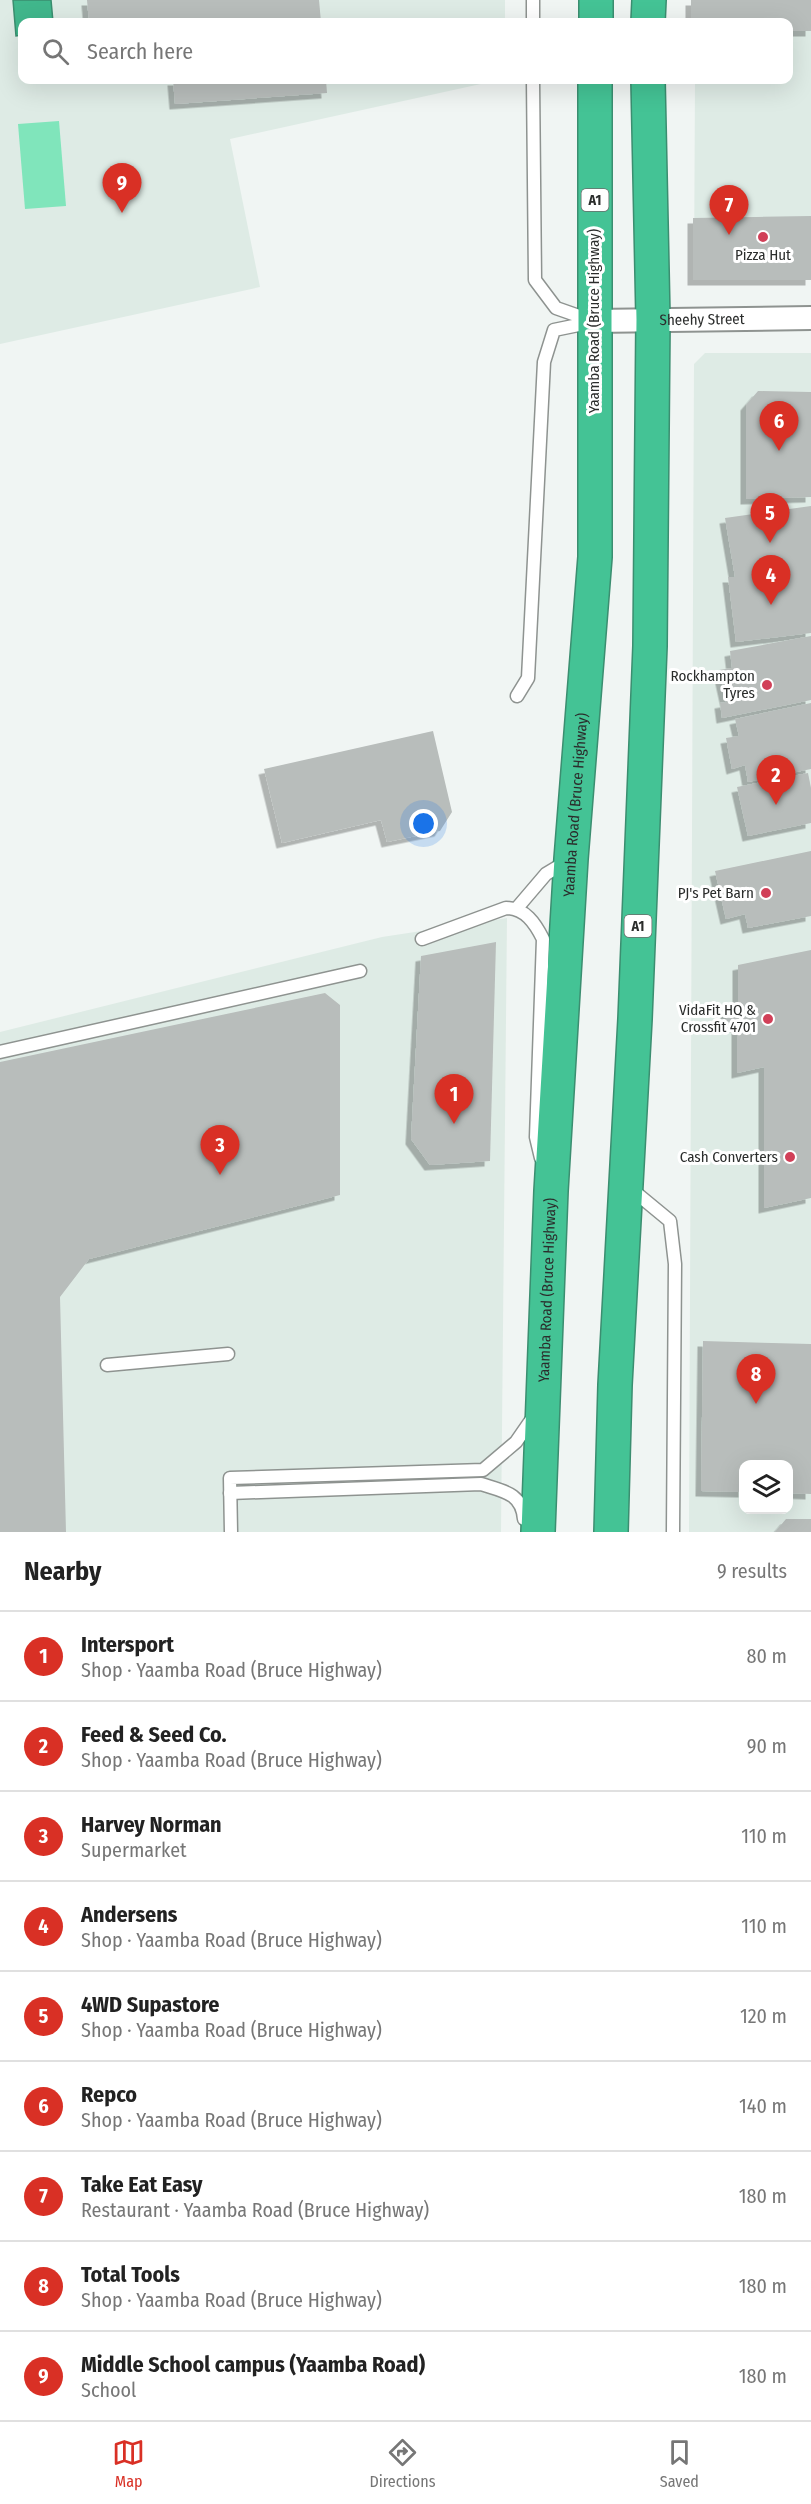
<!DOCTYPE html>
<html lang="en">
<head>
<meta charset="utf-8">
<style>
	:root { --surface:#fff; --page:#f6f6f6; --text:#222; --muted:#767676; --line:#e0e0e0; --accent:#d93025 }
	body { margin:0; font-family:"Fira Sans Condensed",sans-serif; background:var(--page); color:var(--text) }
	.controls { position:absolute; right:18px; bottom:18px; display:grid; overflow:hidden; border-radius:12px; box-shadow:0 6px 24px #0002 }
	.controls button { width:54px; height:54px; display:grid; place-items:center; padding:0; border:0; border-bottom:2px solid var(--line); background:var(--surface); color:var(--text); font:30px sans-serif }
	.you { position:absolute; left:424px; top:824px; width:21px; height:21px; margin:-15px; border:4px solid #fff; border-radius:50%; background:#1a73e8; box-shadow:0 0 0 9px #1a73e833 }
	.badge { display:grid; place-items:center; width:39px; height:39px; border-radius:50%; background:var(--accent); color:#fff; font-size:20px; font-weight:700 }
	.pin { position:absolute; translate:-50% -50px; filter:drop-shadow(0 2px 3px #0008) }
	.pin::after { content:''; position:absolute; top:32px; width:21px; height:18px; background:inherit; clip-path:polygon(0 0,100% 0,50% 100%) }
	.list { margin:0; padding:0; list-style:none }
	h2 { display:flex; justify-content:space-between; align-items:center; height:78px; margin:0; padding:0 24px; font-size:26px }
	h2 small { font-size:20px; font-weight:400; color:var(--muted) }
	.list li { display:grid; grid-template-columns:39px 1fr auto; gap:18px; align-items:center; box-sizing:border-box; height:90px; padding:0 24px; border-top:2px solid var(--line) }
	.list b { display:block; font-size:22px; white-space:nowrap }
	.list p { margin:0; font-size:20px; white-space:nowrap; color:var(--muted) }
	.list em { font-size:20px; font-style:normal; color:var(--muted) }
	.icon { flex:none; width:33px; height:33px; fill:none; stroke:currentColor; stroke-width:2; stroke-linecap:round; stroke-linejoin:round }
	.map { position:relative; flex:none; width:811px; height:1532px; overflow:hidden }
	.search { position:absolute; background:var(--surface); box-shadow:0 6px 24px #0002; left:18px; right:18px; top:18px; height:66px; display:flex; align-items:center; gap:15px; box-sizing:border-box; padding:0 21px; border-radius:12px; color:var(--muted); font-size:22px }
	.sheet { height:888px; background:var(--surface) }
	nav { display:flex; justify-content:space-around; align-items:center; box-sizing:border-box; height:84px; border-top:2px solid var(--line); background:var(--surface); font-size:16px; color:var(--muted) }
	nav a { display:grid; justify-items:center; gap:3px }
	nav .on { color:var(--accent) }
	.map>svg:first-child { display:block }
	.built { fill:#deebe5; fill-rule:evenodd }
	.green { fill:#80e5bb }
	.water { fill:#41b78c; stroke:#3a8e6f; stroke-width:1.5 }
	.building { fill:#b8bdbb; filter:url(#shadow) }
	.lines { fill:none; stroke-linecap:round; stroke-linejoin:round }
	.lane-casing { stroke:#8e9390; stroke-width:15 }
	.street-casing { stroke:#8e9390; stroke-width:26 }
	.highway-casing { stroke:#3b8e70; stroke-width:36 }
	.lane { stroke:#fff; stroke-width:12 }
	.street { stroke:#fff; stroke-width:22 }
	.highway { stroke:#44c395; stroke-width:33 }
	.poi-dot { fill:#d14058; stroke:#fff; stroke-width:2 }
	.labels { text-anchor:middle; stroke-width:6; stroke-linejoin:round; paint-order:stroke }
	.shield { fill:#fff; stroke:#6b6c6b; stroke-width:1.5 }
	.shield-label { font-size:14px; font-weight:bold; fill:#2b2d2c }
	.poi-label { font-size:15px; fill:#2b2d2c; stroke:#fff; text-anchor:end }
	.street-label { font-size:15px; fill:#2b2d2c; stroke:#fff }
</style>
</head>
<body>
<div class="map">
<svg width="811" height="1532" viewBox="0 0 811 1532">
	<defs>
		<filter id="shadow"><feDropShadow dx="-5.5" dy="5.5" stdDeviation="0" flood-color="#0004"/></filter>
	</defs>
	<rect width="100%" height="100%" fill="#f0f5f3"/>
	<!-- built -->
	<g class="built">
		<polygon points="0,0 505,0 505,22 22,22 22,80 499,80 230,139 260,287 0,344"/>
		<polygon points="695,0 811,0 811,277 694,277 695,80 788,80 788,22 695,22"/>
		<path d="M705 353H811V1532H689L694 364ZM744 1464H788V1510H744Z"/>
		<polygon points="507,918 501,1532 0,1532 0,1032 382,937"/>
	</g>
	<!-- green -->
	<polygon class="green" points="59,121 66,206 25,209 18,124"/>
	<!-- water -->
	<polygon class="water" points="13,0 51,0 53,22 22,22 22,35 16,36"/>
	<!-- building -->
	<g class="building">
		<polygon points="87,0 319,0 321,22 89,22"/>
		<polygon points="691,0 811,0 811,31 788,31 788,22 691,22"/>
		<polygon points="173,80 326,80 327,93 175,104"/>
		<polygon points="811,216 811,280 693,280 693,218"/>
		<polygon points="758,391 811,392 811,497 746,499 746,405"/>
		<polygon points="811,506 811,633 736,642 728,577 735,577 725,518"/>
		<polygon points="811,636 811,700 722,718 720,703 726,702 719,670 732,668 730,651"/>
		<polygon points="811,703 811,769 748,782 745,765 732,769 726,738 739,736 735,719"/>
		<polygon points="433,731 452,812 440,831 387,842 381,820 282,843 264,769"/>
		<polygon points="808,773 811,788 811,823 748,836 737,787"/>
		<polygon points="811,851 811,916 748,928 745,914 726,919 715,871"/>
		<polygon points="496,942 490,1161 430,1165 411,1139 421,956"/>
		<polygon points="811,950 811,1198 764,1208 764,1067 737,1073 737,1027 726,1027 726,1010 738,1011 738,965"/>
		<polygon points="325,993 340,1005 340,1195 89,1259 60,1297 66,1532 0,1532 0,1062"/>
		<polygon points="703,1341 811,1344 811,1494 788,1493 788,1464 744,1464 744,1492 701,1491"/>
		<polygon points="786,1519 811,1519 811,1532 775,1532"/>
	</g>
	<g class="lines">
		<defs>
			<g id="lane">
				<polyline points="533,22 533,0"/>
				<polyline points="533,80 535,280 556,308 593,321"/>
				<polyline points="517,696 528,678 544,362 554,330 593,322"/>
				<polyline points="517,908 546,874 566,862"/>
				<path d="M422 939 506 908C525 908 535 923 543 939L536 1137 541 1158"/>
				<polyline points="0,1052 360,971"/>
				<polyline points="630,1188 670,1221 675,1264 673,1532"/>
				<polyline points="107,1365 228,1354"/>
				<path d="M230 1493 481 1484C503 1491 522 1493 524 1519"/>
				<polyline points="231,1532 230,1478 483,1470 516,1442 534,1416"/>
			</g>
			<g id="street">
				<path id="s1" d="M594 321 811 318"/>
			</g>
			<g id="highway">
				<polyline points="596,22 596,0"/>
				<polyline points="648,22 649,0"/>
				<path id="s2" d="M538 1532 551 1191 571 859 595 557V80"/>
				<polyline points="611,1532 615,1385 635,1019 650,646 653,319 648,80"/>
			</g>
		</defs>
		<!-- lane casing -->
		<use href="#lane" class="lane-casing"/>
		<!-- street casing -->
		<use href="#street" class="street-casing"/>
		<!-- highway casing -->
		<use href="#highway" class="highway-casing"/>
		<!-- lane -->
		<use href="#lane" class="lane"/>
		<!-- street -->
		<use href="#street" class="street"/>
		<!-- highway -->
		<use href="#highway" class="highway"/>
	</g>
	<!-- markers -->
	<g class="poi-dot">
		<circle cx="763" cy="237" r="6"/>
		<circle cx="767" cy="685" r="6"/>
		<circle cx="766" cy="893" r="6"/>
		<circle cx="768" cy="1019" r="6"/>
		<circle cx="790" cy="1157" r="6"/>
	</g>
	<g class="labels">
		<!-- shield labels -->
		<g class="shield">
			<rect x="581.5" y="189" width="27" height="22" rx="4.5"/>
			<rect x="624.5" y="915" width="27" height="22" rx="4.5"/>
		</g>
		<g class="shield-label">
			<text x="595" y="205">A1</text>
			<text x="638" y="931">A1</text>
		</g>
		<!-- poi labels -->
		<g class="poi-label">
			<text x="763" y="260" text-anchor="middle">Pizza Hut</text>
			<text x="755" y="681">Rockhampton<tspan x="755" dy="17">Tyres</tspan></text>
			<text x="754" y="898">PJ's Pet Barn</text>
			<text x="756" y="1015">VidaFit HQ &amp;<tspan x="756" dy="17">Crossfit 4701</tspan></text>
			<text x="778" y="1162">Cash Converters</text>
		</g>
		<!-- street labels -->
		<g class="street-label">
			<text dy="5" stroke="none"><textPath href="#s1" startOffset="108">Sheehy Street</textPath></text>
			<text transform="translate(594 321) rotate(-90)" y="5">Yaamba Road (Bruce Highway)</text>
			<text dy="5" stroke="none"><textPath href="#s2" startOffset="728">Yaamba Road (Bruce Highway)</textPath></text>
			<text dy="5" stroke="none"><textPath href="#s2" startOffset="242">Yaamba Road (Bruce Highway)</textPath></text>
		</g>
	</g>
</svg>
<div class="controls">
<button><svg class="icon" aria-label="layers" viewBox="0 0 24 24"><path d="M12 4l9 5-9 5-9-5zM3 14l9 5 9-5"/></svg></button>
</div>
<div class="you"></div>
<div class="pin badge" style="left:454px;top:1124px">1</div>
<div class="pin badge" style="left:776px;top:805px">2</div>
<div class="pin badge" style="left:220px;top:1175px">3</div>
<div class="pin badge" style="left:771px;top:605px">4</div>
<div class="pin badge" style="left:770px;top:543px">5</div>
<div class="pin badge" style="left:779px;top:451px">6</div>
<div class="pin badge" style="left:729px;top:235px">7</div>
<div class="pin badge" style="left:756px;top:1404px">8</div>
<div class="pin badge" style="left:122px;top:213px">9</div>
<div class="search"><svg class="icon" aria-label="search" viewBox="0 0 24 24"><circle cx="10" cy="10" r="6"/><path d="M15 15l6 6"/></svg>Search here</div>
</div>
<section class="sheet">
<h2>Nearby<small>9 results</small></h2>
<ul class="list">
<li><span class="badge">1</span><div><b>Intersport</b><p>Shop · Yaamba Road (Bruce Highway)</p></div><em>80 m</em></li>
<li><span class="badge">2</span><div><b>Feed &amp; Seed Co.</b><p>Shop · Yaamba Road (Bruce Highway)</p></div><em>90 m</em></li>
<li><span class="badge">3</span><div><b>Harvey Norman</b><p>Supermarket</p></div><em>110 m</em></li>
<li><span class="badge">4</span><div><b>Andersens</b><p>Shop · Yaamba Road (Bruce Highway)</p></div><em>110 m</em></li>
<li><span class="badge">5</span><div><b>4WD Supastore</b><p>Shop · Yaamba Road (Bruce Highway)</p></div><em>120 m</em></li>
<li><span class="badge">6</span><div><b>Repco</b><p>Shop · Yaamba Road (Bruce Highway)</p></div><em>140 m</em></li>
<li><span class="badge">7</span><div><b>Take Eat Easy</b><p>Restaurant · Yaamba Road (Bruce Highway)</p></div><em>180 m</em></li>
<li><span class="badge">8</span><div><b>Total Tools</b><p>Shop · Yaamba Road (Bruce Highway)</p></div><em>180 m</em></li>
<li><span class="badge">9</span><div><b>Middle School campus (Yaamba Road)</b><p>School</p></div><em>180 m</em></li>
</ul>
</section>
<nav>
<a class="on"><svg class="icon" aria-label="map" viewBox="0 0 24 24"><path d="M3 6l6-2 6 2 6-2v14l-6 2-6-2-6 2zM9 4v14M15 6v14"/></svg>Map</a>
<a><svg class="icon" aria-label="directions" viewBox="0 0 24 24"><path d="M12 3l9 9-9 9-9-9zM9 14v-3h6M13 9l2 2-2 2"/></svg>Directions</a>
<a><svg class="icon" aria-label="saved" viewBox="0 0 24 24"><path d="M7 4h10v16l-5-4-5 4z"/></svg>Saved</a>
</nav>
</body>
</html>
